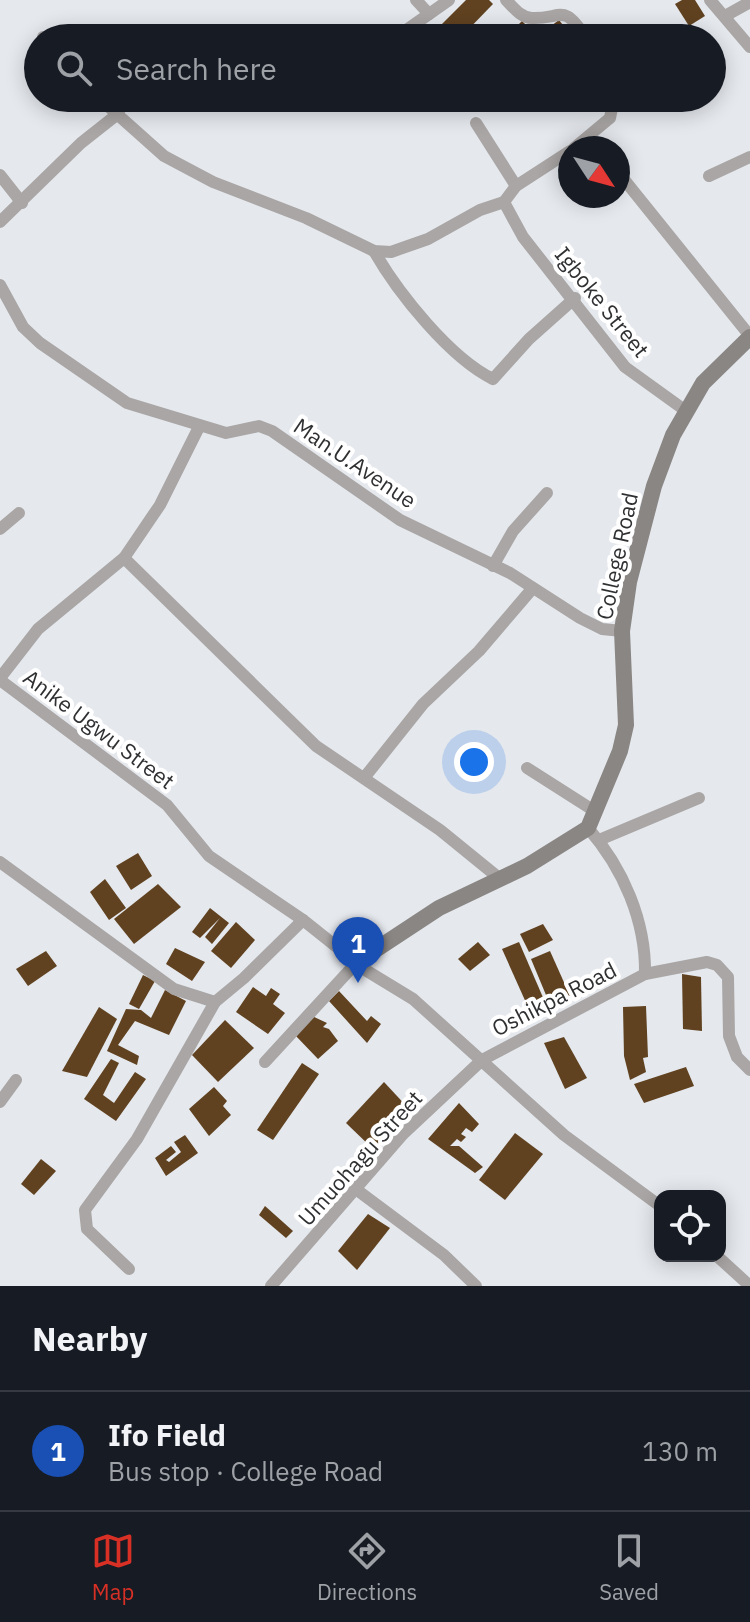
<!DOCTYPE html>
<html lang="en">
<head>
<meta charset="utf-8">
<style>
	:root { --surface:#171b24; --page:#242831; --text:#f1f3f6; --muted:#9ea1a6; --line:#363941; --accent:#d93025 }
	body { margin:0; font-family:"IBM Plex Sans",sans-serif; background:var(--page); color:var(--text) }
	.controls { position:absolute; right:24px; bottom:24px; display:grid; overflow:hidden; border-radius:16px; box-shadow:0 4px 20px #0003 }
	.controls button { width:72px; height:72px; display:grid; place-items:center; padding:0; border:0; border-bottom:2px solid var(--line); background:var(--surface); color:var(--text); font:40px sans-serif }
	.compass { position:absolute; left:558px; top:136px; width:72px; height:72px; border-radius:50%; background:var(--surface); box-shadow:0 4px 20px #0003; rotate:126deg }
	.you { position:absolute; left:474px; top:762px; width:28px; height:28px; margin:-20px; border:6px solid #fff; border-radius:50%; background:#1a73e8; box-shadow:0 0 0 12px #1a73e833 }
	.badge { display:grid; place-items:center; width:52px; height:52px; border-radius:50%; background:var(--accent); color:#fff; font-size:26px; font-weight:700 }
	.pin { position:absolute; translate:-50% -66px; filter:drop-shadow(0 2px 4px #0008) }
	.pin::after { content:''; position:absolute; top:42px; width:28px; height:24px; background:inherit; clip-path:polygon(0 0,100% 0,50% 100%) }
	.list { margin:0; padding:0; list-style:none }
	h2 { display:flex; justify-content:space-between; align-items:center; height:104px; margin:0; padding:0 32px; font-size:34px }
	h2 small { font-size:26px; font-weight:400; color:var(--muted) }
	.list li { display:grid; grid-template-columns:52px 1fr auto; gap:24px; align-items:center; box-sizing:border-box; height:120px; padding:0 32px; border-top:2px solid var(--line) }
	.list b { display:block; font-size:30px; white-space:nowrap }
	.list p { margin:0; font-size:26px; white-space:nowrap; color:var(--muted) }
	.list em { font-size:26px; font-style:normal; color:var(--muted) }
	.icon { flex:none; width:44px; height:44px; fill:none; stroke:currentColor; stroke-width:2; stroke-linecap:round; stroke-linejoin:round }
	.map { position:relative; flex:none; width:750px; height:1286px; overflow:hidden }
	.search { position:absolute; background:var(--surface); box-shadow:0 4px 20px #0003; left:24px; right:24px; top:24px; height:88px; display:flex; align-items:center; gap:20px; box-sizing:border-box; padding:0 28px; border-radius:44px; color:var(--muted); font-size:30px }
	.sheet { height:224px; background:var(--surface) }
	nav { display:flex; justify-content:space-around; align-items:center; box-sizing:border-box; height:112px; border-top:2px solid var(--line); background:var(--surface); font-size:22px; color:var(--muted) }
	nav a { display:grid; justify-items:center; gap:4px }
	nav .on { color:var(--accent) }
	.map>svg:first-child { display:block }
	.building { fill:#604220 }
	.lines { fill:none; stroke-linecap:round; stroke-linejoin:round }
	.minor { stroke:#a9a6a5; stroke-width:12 }
	.secondary { stroke:#8a8684; stroke-width:16 }
	.labels { text-anchor:middle; stroke-width:8; stroke-linejoin:round; paint-order:stroke }
	.street-label { font-size:22px; fill:#2f3032; stroke:#fff }
</style>
</head>
<body>
<div class="map">
<svg width="750" height="1286" viewBox="0 0 750 1286">
	<rect width="100%" height="100%" fill="#e5e8ed"/>
	<!-- building -->
	<g class="building">
		<polygon points="466,0 489,0 493,4 460,38 446,38 437,29"/>
		<polygon points="682,0 695,0 705,16 689,26 675,4"/>
		<polygon points="559,20 573,38 535,38"/>
		<polygon points="522,21 527,26 516,38 510,38 507,36"/>
		<polygon points="667,98 693,98 674,110"/>
		<polygon points="138,853 152,876 131,890 116,866"/>
		<polygon points="105,879 126,908 109,920 90,892"/>
		<polygon points="158,884 181,907 134,944 114,919"/>
		<polygon points="210,908 229,923 212,944 205,937 220,918 200,938 192,932"/>
		<polygon points="236,922 255,940 231,968 211,951"/>
		<polygon points="543,924 553,940 529,952 520,934"/>
		<polygon points="478,942 490,955 470,971 458,959"/>
		<polygon points="519,942 548,1009 532,1016 502,949"/>
		<polygon points="175,948 205,962 192,981 166,964"/>
		<polygon points="46,951 57,966 28,986 16,969"/>
		<polygon points="550,951 571,998 551,1007 531,959"/>
		<polygon points="682,974 701,977 702,1031 683,1029"/>
		<polygon points="143,975 155,981 139,1009 129,1004"/>
		<polygon points="253,987 266,996 271,988 280,994 273,1004 285,1013 268,1034 236,1012"/>
		<polygon points="165,990 186,1001 169,1035 135,1021 118,1045 139,1056 137,1065 107,1051 126,1009 141,1010 151,1018"/>
		<polygon points="339,991 367,1021 371,1016 381,1024 367,1043 329,1001"/>
		<polygon points="646,1006 648,1057 643,1058 646,1072 630,1080 624,1056 623,1007"/>
		<polygon points="99,1007 117,1019 87,1077 62,1071"/>
		<polygon points="312,1016 327,1023 323,1027 329,1029 338,1041 318,1059 295,1035"/>
		<polygon points="225,1020 254,1048 218,1082 192,1055"/>
		<polygon points="564,1037 587,1078 565,1089 544,1043"/>
		<polygon points="111,1059 119,1063 103,1095 114,1103 135,1072 146,1079 116,1121 84,1099"/>
		<polygon points="302,1063 319,1074 273,1140 257,1130"/>
		<polygon points="686,1067 694,1086 644,1103 634,1084"/>
		<polygon points="384,1082 410,1110 373,1149 346,1123"/>
		<polygon points="214,1087 227,1101 223,1106 231,1115 209,1136 189,1109"/>
		<polygon points="459,1103 479,1124 472,1132 466,1128 461,1134 466,1137 461,1142 457,1139 450,1146 459,1146 483,1167 475,1173 428,1139"/>
		<polygon points="515,1133 543,1154 505,1200 479,1180"/>
		<polygon points="185,1135 198,1153 166,1176 155,1158 171,1146 176,1152 166,1160 169,1162 181,1152 174,1142"/>
		<polygon points="41,1159 56,1171 34,1195 21,1184"/>
		<polygon points="265,1206 293,1231 286,1238 259,1215"/>
		<polygon points="368,1214 390,1228 357,1270 338,1251"/>
	</g>
	<g class="lines">
		<!-- minor -->
		<g class="minor">
			<polyline points="416,0 429,14"/>
			<path d="M506 0C513 7 521 18 532 18 562 19 563 2 586 38"/>
			<polyline points="710,0 750,47"/>
			<polyline points="725,16 750,2"/>
			<polyline points="282,33 288,38"/>
			<polyline points="43,37 43,38"/>
			<polyline points="395,38 449,0"/>
			<polyline points="99,98 164,156 213,182 306,218 374,251 391,252 428,239 480,210 504,202"/>
			<polyline points="476,123 516,186"/>
			<polyline points="574,148 610,118 614,98"/>
			<polyline points="618,172 750,336"/>
			<polyline points="0,175 22,203"/>
			<polyline points="709,176 750,157"/>
			<polyline points="504,202 523,237 625,367 686,411"/>
			<polyline points="504,202 516,186 570,151"/>
			<polyline points="0,222 81,143 119,113"/>
			<path d="M374 251C398 293 450 358 493 379L529 339 575 298"/>
			<polyline points="0,285 23,327 40,343 127,403 226,433 259,426 272,431 400,520 510,573 580,618 602,629 622,631"/>
			<polyline points="0,529 19,513"/>
			<polyline points="124,558 316,746 440,830 499,878"/>
			<polyline points="493,566 513,531 547,493"/>
			<polyline points="0,678 38,629 124,558 160,505 199,427"/>
			<polyline points="0,680 167,805 209,856 303,920 367,971 413,999 564,1135 660,1206"/>
			<polyline points="527,768 596,812"/>
			<polyline points="364,778 423,704 479,651 532,589"/>
			<path d="M588 828C623 868 646 921 645 974"/>
			<polyline points="599,840 699,798"/>
			<polyline points="0,862 174,989 215,1002"/>
			<polyline points="265,1062 357,962"/>
			<polyline points="0,1102 16,1080"/>
			<polyline points="357,1190 444,1255 476,1286"/>
			<polyline points="717,1256 750,1286"/>
			<polyline points="129,1269 87,1229 85,1210 137,1139 215,1002 244,978 303,920"/>
			<polyline points="271,1286 403,1134 482,1060 645,974 707,962 717,965 728,977 729,1036 737,1057 750,1070"/>
		</g>
		<!-- secondary -->
		<polyline class="secondary" points="357,962 439,908 527,866 588,828 620,751 626,725 622,631 629,582 654,486 673,435 703,383 750,337"/>
	</g>
	<g class="labels">
		<!-- street labels -->
		<g class="street-label">
			<text transform="translate(602 302) rotate(51)" y="8">Igboke Street</text>
			<text transform="translate(355 463) rotate(34)" y="8">Man.U.Avenue</text>
			<text transform="translate(617 556) rotate(-78)" y="8">College Road</text>
			<text transform="translate(99 729) rotate(37)" y="8">Anike Ugwu Street</text>
			<text transform="translate(554 999) rotate(-27)" y="8">Oshikpa Road</text>
			<text transform="translate(360 1158) rotate(-48)" y="8">Umuohagu Street</text>
		</g>
	</g>
</svg>
<div class="controls">
<button><svg class="icon" aria-label="locate" viewBox="0 0 24 24"><circle cx="12" cy="12" r="6"/><path d="M12 2v4M12 18v4M2 12h4M18 12h4"/></svg></button>
</div>
<svg class="compass" viewBox="-18 -18 36 36"><path d="M0-13l5 13h-10z" fill="#e53935"/><path d="M0 13l5-13h-10z" fill="#9ea1a6"/></svg>
<div class="you"></div>
<div class="pin badge" style="left:358px;top:983px;background:#1a4fb4">1</div>
<div class="search"><svg class="icon" aria-label="search" viewBox="0 0 24 24"><circle cx="10" cy="10" r="6"/><path d="M15 15l6 6"/></svg>Search here</div>
</div>
<section class="sheet">
<h2>Nearby<small></small></h2>
<ul class="list">
<li><span class="badge" style="background:#1a4fb4">1</span><div><b>Ifo Field</b><p>Bus stop · College Road</p></div><em>130 m</em></li>
</ul>
</section>
<nav>
<a class="on"><svg class="icon" aria-label="map" viewBox="0 0 24 24"><path d="M3 6l6-2 6 2 6-2v14l-6 2-6-2-6 2zM9 4v14M15 6v14"/></svg>Map</a>
<a><svg class="icon" aria-label="directions" viewBox="0 0 24 24"><path d="M12 3l9 9-9 9-9-9zM9 14v-3h6M13 9l2 2-2 2"/></svg>Directions</a>
<a><svg class="icon" aria-label="saved" viewBox="0 0 24 24"><path d="M7 4h10v16l-5-4-5 4z"/></svg>Saved</a>
</nav>
</body>
</html>
